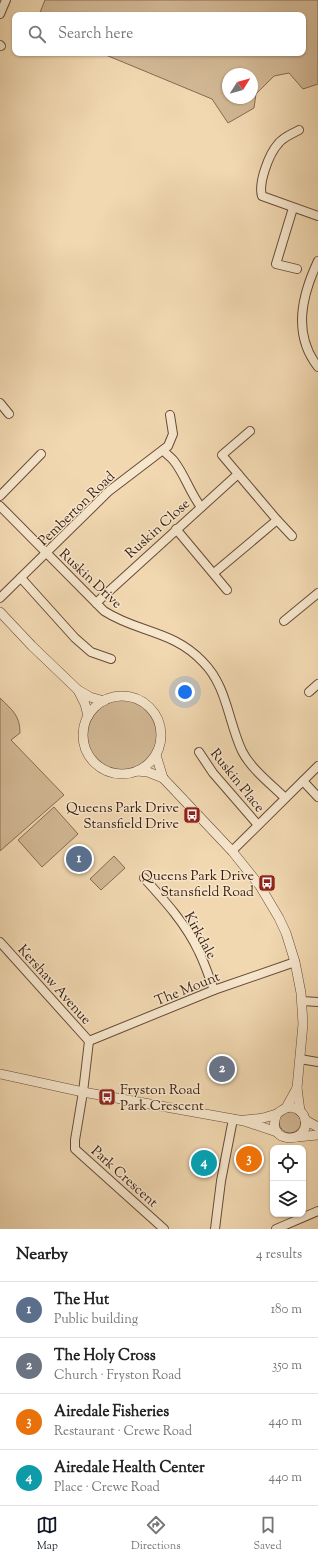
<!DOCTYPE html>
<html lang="en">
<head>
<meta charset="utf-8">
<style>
	:root { --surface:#fff; --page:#f6f6f6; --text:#222; --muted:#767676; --line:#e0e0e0; --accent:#111827 }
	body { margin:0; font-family:"Sorts Mill Goudy",serif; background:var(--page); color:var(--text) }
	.controls { position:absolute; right:12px; bottom:12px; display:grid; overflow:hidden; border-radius:8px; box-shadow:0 1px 3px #0004 }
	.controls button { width:36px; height:36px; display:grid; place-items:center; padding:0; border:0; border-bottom:1px solid var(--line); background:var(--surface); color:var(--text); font:20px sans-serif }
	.compass { position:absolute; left:222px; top:68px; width:36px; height:36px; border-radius:50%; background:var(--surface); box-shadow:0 1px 3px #0004; rotate:53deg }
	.you { position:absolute; left:185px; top:692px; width:14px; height:14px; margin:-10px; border:3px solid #fff; border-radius:50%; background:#1a73e8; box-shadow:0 0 0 6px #1a73e833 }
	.badge { display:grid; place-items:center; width:26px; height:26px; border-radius:50%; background:var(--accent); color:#fff; font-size:13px; font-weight:700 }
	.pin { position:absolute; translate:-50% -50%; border:2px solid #fff; box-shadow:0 1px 4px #0006 }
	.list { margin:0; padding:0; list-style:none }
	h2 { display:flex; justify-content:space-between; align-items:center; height:52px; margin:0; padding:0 16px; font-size:17px }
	h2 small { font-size:13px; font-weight:400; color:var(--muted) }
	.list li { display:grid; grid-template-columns:26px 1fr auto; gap:12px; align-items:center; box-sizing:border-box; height:56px; padding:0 16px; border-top:1px solid var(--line) }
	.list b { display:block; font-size:15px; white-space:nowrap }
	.list p { margin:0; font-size:13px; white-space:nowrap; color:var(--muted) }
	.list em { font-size:13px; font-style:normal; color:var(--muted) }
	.icon { flex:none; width:22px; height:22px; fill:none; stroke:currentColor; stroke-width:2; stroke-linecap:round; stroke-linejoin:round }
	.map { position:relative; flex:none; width:318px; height:1229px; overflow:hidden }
	.search { position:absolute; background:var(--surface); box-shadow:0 1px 3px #0004; left:12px; right:12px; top:12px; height:44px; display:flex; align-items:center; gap:10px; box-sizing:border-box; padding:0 14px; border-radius:8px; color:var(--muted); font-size:15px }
	.sheet { height:276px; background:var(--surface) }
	nav { display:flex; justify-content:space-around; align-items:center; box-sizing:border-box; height:56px; border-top:1px solid var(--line); background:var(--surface); font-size:11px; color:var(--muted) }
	nav a { display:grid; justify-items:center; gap:2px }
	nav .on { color:var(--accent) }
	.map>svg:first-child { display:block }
	.green { fill:#d2b895; stroke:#866a52; fill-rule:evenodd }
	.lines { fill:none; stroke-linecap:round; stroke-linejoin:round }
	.minor-casing { stroke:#674b38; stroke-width:10 }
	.tertiary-casing { stroke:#674b38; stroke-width:10 }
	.minor { stroke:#f6e6cc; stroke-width:8 }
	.tertiary { stroke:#f6e6cc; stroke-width:9 }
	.labels { text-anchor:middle; stroke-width:3; stroke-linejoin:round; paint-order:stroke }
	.street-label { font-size:14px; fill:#391c0f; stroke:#f6e6cc }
	.poi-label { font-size:14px; fill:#391c0f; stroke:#f6e6cc; text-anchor:end }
</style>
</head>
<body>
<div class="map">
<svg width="318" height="1229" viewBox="0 0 318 1229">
	<rect width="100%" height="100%" fill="#f1d8b1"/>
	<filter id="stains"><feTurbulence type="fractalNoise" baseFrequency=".005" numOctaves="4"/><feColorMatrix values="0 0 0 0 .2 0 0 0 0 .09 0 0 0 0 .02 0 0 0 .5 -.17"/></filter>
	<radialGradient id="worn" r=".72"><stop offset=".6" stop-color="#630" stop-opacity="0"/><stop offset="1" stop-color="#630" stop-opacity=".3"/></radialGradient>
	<!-- green -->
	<g class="green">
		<path d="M45 0H318V84L303 89 289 73 274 76 256 94 254 108 228 123 212 99 101 53H303V15H39ZM228 74H252V98H228Z"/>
		<path d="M0 698C12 710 20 715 20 733L11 740 64 795 0 851Z"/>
		<circle cx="122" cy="735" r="35"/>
		<polygon points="54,807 78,834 42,867 18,840"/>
		<polygon points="114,856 125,868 101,890 90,879"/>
		<circle cx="290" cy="1122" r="11"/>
	</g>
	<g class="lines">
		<defs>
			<g id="minor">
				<polyline points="0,14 6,0"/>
				<polyline points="0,45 1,46"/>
				<path d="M299 130C292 134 283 137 278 144 269 154 258 183 262 196L318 216"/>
				<polyline points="293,208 276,264 297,269"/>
				<path d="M318 261C302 295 292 334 318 367"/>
				<polyline points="0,403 9,414"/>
				<path d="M163 450C166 454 171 457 174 461 185 475 190 493 201 507"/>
				<polyline points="0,496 41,454"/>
				<path d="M0 506 104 611C138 633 173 630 203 662 227 686 228 721 242 751 251 769 271 784 285 798"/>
				<polyline points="277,520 292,536"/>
				<polyline points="176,529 227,590"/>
				<polyline points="214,573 277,520 222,455 250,431"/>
				<polyline points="21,578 75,638 91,652 111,659"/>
				<polyline points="0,598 109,491 168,446 173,434 170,415"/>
				<polyline points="96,603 238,474"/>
				<polyline points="284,621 318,593"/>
				<polyline points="309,692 318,684"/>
				<polyline points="199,752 213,773 258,825"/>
				<polyline points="303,781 318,797"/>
				<polyline points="232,851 318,766"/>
				<path d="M144 878C165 901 186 924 199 952 205 964 209 977 214 990"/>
				<polyline points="0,942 89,1041 83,1092 75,1140 75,1149 164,1229"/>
				<polyline points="302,1001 318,1002"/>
				<polyline points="89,1041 214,990 295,962"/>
				<polyline points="300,1059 318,1062"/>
				<polyline points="215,1229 221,1181 233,1119"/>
				<polyline points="276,1229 318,1211"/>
			</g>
			<g id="tertiary">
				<polyline points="0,612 32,646 78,690 90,697 104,701"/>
				<polyline points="78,690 85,704 88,716"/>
				<circle cx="122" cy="735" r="39"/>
				<polyline points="156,755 163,778"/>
				<polyline points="137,771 148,772 163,778 232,851 260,886 279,918 286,933 295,962 301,993 303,1024 297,1088 300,1111"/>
				<polyline points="0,1074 83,1092 244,1121 277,1132"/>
				<polyline points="286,1108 297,1088"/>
				<path d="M245 1120C252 1119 260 1119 267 1117 270 1116 275 1115 278 1113 281 1111 283 1109 286 1108 294 1105 303 1111 305 1119 311 1146 263 1144 277 1114"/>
				<polyline points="305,1120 318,1127"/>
				<polyline points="297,1137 318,1135"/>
			</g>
		</defs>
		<!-- minor casing -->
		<use href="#minor" class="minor-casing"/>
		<!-- tertiary casing -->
		<use href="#tertiary" class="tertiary-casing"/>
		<!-- minor -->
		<use href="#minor" class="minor"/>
		<!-- tertiary -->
		<use href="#tertiary" class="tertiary"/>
	</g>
	<!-- icons -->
	<defs>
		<symbol id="bus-square" viewBox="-11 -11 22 22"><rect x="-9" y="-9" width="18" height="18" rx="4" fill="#8f2418" stroke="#f6e6cc"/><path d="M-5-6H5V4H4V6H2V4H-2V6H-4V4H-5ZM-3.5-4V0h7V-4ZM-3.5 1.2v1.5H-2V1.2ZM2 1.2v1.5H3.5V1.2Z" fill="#fff"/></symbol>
	</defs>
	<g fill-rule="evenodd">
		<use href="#bus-square" x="182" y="805" width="20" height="20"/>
		<use href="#bus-square" x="257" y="873" width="20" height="20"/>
		<use href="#bus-square" x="97" y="1087" width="20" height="20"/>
	</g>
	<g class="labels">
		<!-- street labels -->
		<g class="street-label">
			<text transform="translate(76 508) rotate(-44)" y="5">Pemberton Road</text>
			<text transform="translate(157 528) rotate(-42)" y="5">Ruskin Close</text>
			<text transform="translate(91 578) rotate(43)" y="5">Ruskin Drive</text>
			<text transform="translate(238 780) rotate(51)" y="5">Ruskin Place</text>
			<text transform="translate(201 935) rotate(61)" y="5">Kirkdale</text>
			<text transform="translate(55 984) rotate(48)" y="5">Kershaw Avenue</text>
			<text transform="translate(187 988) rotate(-22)" y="5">The Mount</text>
			<text transform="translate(125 1176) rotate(42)" y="5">Park Crescent</text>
		</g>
		<!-- poi labels -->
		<g class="poi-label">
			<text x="179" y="812">Queens Park Drive<tspan x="179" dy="16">Stansfield Drive</tspan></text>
			<text x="254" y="880">Queens Park Drive<tspan x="254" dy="16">Stansfield Road</tspan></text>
			<text x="120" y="1094" text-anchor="start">Fryston Road<tspan x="120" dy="16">Park Crescent</tspan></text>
		</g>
	</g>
	<rect width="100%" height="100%" filter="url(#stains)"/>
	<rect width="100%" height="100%" fill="url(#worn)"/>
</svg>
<div class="controls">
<button><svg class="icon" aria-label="locate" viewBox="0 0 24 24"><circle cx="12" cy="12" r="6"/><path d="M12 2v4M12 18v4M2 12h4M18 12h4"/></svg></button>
<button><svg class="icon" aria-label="layers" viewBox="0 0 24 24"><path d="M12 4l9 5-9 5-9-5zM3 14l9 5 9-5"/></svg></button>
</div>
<svg class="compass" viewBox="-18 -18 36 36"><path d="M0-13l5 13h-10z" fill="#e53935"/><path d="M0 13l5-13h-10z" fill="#767676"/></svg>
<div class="you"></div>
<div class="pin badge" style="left:79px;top:859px;background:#5c6f8a">1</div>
<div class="pin badge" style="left:222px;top:1069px;background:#6b7280">2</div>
<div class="pin badge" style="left:249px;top:1159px;background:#e8710a">3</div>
<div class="pin badge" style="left:204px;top:1163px;background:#0f9aa8">4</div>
<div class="search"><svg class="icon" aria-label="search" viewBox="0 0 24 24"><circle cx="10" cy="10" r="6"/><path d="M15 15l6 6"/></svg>Search here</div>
</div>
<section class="sheet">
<h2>Nearby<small>4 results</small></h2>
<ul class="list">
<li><span class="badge" style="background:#5c6f8a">1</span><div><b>The Hut</b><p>Public building</p></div><em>180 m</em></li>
<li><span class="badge" style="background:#6b7280">2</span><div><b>The Holy Cross</b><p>Church · Fryston Road</p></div><em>350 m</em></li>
<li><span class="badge" style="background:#e8710a">3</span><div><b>Airedale Fisheries</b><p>Restaurant · Crewe Road</p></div><em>440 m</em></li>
<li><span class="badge" style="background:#0f9aa8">4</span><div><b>Airedale Health Center</b><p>Place · Crewe Road</p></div><em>440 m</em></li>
</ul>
</section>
<nav>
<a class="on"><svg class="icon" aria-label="map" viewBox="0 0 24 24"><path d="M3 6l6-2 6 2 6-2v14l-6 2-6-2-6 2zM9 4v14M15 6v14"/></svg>Map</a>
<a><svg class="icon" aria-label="directions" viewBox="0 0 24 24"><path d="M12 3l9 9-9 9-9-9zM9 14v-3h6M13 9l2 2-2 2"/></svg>Directions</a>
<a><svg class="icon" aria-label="saved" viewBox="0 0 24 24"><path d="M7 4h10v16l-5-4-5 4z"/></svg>Saved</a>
</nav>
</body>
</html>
